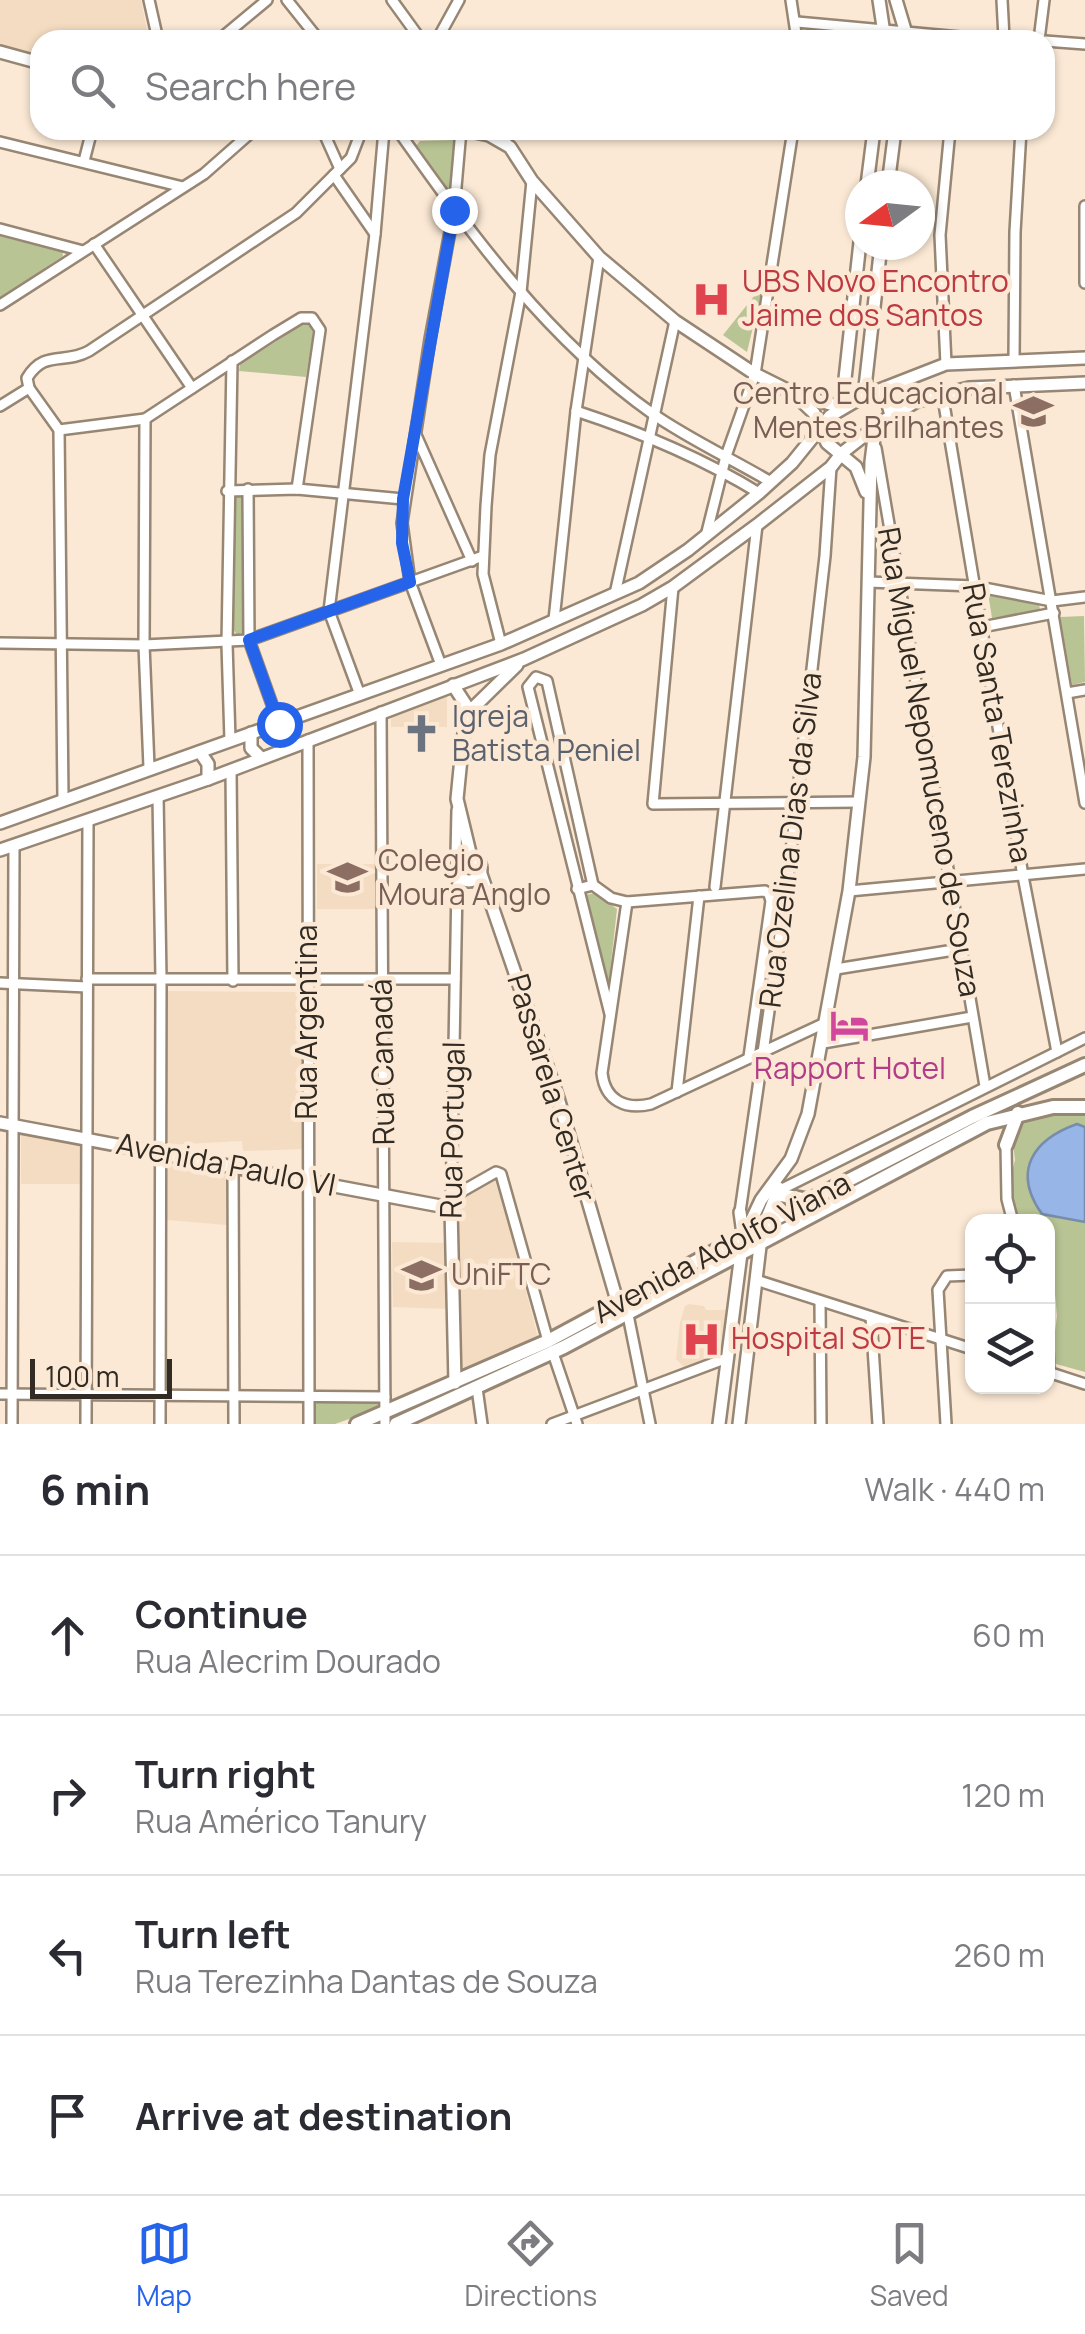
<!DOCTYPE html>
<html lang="en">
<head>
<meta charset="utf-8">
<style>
	:root { --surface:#fff; --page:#f2f2f3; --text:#2b2b33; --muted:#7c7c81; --line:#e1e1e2; --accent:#2563eb }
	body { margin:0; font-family:Manrope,sans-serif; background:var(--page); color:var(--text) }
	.controls { position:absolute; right:30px; bottom:30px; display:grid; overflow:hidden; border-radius:20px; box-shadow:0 2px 8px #0004 }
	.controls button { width:90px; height:90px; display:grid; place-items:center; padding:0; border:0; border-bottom:2px solid var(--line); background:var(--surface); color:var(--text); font:50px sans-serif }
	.compass { position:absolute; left:845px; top:170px; width:90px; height:90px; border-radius:50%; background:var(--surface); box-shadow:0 2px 8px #0004; rotate:255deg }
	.scale { position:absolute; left:30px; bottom:25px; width:142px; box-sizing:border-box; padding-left:10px; border:5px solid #312b23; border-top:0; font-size:28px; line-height:35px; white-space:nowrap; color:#312b23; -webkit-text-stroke:8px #fbe9d5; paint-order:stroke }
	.stop { position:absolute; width:30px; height:30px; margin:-22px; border:8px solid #2563eb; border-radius:50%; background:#fff }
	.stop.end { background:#2563eb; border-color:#fff; box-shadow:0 2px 10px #0008 }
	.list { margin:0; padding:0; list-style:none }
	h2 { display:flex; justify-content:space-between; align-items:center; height:130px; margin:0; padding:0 40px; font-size:42px }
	h2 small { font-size:32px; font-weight:400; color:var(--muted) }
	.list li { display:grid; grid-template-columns:65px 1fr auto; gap:30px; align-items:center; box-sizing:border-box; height:160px; padding:0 40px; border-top:2px solid var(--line) }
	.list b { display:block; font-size:38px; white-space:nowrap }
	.list p { margin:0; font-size:32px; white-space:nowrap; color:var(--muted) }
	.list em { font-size:32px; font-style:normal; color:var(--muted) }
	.icon { flex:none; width:55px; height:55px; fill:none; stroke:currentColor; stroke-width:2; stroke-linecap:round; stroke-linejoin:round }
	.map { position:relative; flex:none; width:1085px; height:1424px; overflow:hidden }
	.search { position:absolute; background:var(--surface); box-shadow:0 2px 8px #0004; left:30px; right:30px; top:30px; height:110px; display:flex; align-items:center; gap:25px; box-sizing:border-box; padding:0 35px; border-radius:30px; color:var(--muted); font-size:38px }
	.sheet { height:770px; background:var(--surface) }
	nav { display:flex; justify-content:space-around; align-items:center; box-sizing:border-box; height:140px; border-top:2px solid var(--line); background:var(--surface); font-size:28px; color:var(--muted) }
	nav a { display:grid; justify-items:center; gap:5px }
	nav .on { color:var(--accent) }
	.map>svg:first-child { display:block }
	.built { fill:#f4dcc2 }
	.green { fill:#b8c494 }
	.water { fill:#97b5e7; stroke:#788cac; stroke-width:2.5 }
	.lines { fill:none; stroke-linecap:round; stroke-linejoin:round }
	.minor-casing { stroke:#968673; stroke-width:14 }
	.tertiary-casing { stroke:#968673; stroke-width:16 }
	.secondary-casing { stroke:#968673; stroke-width:18 }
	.minor { stroke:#fff; stroke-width:9 }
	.tertiary { stroke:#fff; stroke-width:11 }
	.secondary { stroke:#fff; stroke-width:12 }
	.route { stroke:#2563eb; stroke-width:12 }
	.labels { text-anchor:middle; stroke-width:9; stroke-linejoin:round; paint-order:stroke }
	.health-label { font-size:30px; fill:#be3a42; stroke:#fbe9d5; text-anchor:start }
	.education-label { font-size:30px; fill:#785e54; stroke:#fbe9d5; text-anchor:start }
	.worship-label { font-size:30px; fill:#5b616d; stroke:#fbe9d5; text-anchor:start }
	.street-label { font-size:30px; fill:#312b23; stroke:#fbe9d5 }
	.hotel-label { font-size:30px; fill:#b23c85; stroke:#fbe9d5 }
</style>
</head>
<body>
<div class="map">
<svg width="1085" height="1424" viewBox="0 0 1085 1424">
	<rect width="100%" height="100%" fill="#fbe9d5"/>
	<!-- built -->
	<g class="built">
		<polygon points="0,0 141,0 149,40 40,40 40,55 0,45"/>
		<polygon points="447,693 447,727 391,727 391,712"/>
		<polygon points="317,864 380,864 379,909 317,909"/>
		<polygon points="168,991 303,992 303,1149 243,1151 242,1141 168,1145"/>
		<polygon points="21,1133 80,1145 80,1184 21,1184"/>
		<polygon points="168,1161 227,1171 226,1225 167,1220"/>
		<polygon points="496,1177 539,1341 459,1375 459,1201"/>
		<polygon points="392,1242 449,1243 449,1309 393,1307"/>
		<polygon points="689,1304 704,1306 706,1310 729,1310 720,1356 684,1367 676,1359 680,1323 685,1306"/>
	</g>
	<!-- green -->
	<g class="green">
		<polygon points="454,140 457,146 450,198 414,148 420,141"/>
		<polygon points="0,235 62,250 63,256 0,298"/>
		<polygon points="763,285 747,352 723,335"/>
		<polygon points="302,325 309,325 313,333 306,377 239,371 240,364"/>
		<polygon points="235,494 243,495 245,500 245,632 237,635 232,627 233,497"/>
		<polygon points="988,593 1039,604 1040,610 992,618"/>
		<polygon points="1084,616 1085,682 1072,685 1060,617"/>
		<polygon points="595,893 617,909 608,989 581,896"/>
		<polygon points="1056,1112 1085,1116 1085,1372 1056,1364 1052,1354 1057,1316 1055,1294 1048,1272 1048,1222 1016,1221 1009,1196 1010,1180 1015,1160 1012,1135 1018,1122"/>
		<polygon points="313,1400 378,1401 380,1408 335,1424 311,1424"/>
	</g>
	<!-- water -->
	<path class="water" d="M1077 1124 1085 1127V1222L1042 1214C1012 1172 1032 1140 1077 1124Z"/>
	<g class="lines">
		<defs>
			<g id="minor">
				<polyline points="149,0 158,40"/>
				<polyline points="287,0 319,40"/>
				<polyline points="392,0 421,40"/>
				<polyline points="791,0 797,40"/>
				<polyline points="1002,0 1004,38"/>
				<polyline points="797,22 960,37 1037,40"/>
				<polyline points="219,40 267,0"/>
				<polyline points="437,40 459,0"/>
				<polyline points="1039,40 1044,0"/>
				<polyline points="1045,41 1085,44"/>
				<polyline points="498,130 508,145"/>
				<polyline points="323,131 340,169"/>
				<path d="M399 132C472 235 548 340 653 414 689 439 732 459 771 482"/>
				<polyline points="0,142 183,187"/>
				<polyline points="84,161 92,130"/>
				<polyline points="334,175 375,234"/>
				<polyline points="1085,206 1085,283"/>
				<polyline points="0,229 83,251"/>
				<polyline points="94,244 192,388"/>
				<polyline points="0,305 204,174 254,130"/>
				<polyline points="1014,359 1015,232 1021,130"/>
				<polyline points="946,364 940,235 950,130"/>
				<polyline points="1014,385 1085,803"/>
				<polyline points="942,392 1023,876 1057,1052"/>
				<polyline points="0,406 29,388"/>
				<path d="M576 411C640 432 702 458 759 493"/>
				<polyline points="145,419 144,645 149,767"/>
				<polyline points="59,430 145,419 273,335 301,318 312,318 320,330 297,489"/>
				<polyline points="416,435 472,561"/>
				<polyline points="876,448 985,1086"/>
				<polyline points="248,489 249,640 279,724"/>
				<polyline points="227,491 297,489 403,499"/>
				<polyline points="706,536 726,456 755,374 793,130"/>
				<polyline points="868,582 974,586 1052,601 1085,597"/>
				<polyline points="673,587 653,804 859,802"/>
				<polyline points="615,594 675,321"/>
				<polyline points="554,620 576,411 599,257"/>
				<polyline points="982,627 1054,613"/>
				<polyline points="0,643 144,645 249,640 483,556"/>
				<polyline points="501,644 483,574 486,506 490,455 521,292 532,181"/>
				<polyline points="441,665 410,582 402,523 430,339 454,210 461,130"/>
				<polyline points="1067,693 1085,690"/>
				<polyline points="360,695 329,611 375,234 384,130"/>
				<polyline points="381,712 385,1424"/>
				<polyline points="230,740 227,644 232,361"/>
				<polyline points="308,740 309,1424"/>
				<polyline points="231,770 233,981"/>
				<polyline points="158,796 161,979 160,1424"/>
				<path d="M63 799 59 430 29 388 27 378C45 349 64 365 89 351L296 213 351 158 361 132"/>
				<polyline points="457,810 456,855 460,862"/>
				<polyline points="593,885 547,681 536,677 528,687 610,1014"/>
				<polyline points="715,887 757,525"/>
				<polyline points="577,889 593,885 611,898 627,902 765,891 769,894 771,901 749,1057"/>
				<polyline points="849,891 1085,869"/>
				<path d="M627 902 602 1073C605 1101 626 1110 651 1104L827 1022"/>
				<polyline points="836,969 960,949"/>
				<polyline points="87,979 455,979"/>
				<polyline points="0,983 87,987"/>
				<polyline points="823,1043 972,1017"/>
				<polyline points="677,1092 699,896"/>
				<polyline points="1006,1145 1007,1199 1013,1222"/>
				<polyline points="233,1165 234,1424"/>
				<polyline points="774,1193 1085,1038"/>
				<polyline points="452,1197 496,1172 501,1174 548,1341"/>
				<polyline points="451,1208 457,886 461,877"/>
				<polyline points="740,1212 787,886 825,556 831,467"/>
				<polyline points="756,1280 972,1349"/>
				<polyline points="820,1301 821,1424"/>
				<polyline points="628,1315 650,1424"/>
				<polyline points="871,1317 878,1424"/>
				<polyline points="1048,1350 1049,1373"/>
				<polyline points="553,1353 577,1424"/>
				<polyline points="1048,1372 1085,1384"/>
				<polyline points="477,1388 482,1424"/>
				<polyline points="0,1394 385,1397"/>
				<polyline points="12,1424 14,845"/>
				<polyline points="86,1424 88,820"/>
				<polyline points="552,1424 727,1358"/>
				<polyline points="946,1424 938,1290 947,1276 972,1275"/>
			</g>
			<g id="tertiary">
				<polyline points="879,0 885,40"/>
				<polyline points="896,0 905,30 904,40"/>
				<polyline points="0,52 40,63"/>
				<polyline points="313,130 454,130"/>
				<polyline points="465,130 489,135 510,147 532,181 599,257 675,321 755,374 793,393 840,407"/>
				<polyline points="867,185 874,130"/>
				<polyline points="888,185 895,130"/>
				<polyline points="872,393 887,401 891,415"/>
				<polyline points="864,396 881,245"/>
				<polyline points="797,397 814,413 827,443 856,467 866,492"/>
				<polyline points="842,406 860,242"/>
				<polyline points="453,685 470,711"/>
				<polyline points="251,733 251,748 261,758"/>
				<polyline points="200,752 208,764 208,779"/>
				<polyline points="0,823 501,644 639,583 688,550 759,493 792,463 830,416 864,396 946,364 1085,358"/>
				<polyline points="0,850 208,779 524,659 642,605 673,587 757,525 831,467 842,453 883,421 917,401 969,388 1085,383"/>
				<circle cx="469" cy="869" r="12"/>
				<polyline points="471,857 457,799 463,738 470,711 517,665"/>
				<polyline points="481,874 558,1098 618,1304"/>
				<polyline points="0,1123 451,1208 455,1383"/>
				<polyline points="740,1212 743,1234"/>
				<polyline points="719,1424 743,1238 761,1200 791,1159 808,1114 849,891 864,757 871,462 874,438 881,425"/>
				<polyline points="739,1424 760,1246 764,1225 779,1188"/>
			</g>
			<g id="secondary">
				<polyline points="1006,1145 1018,1113"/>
				<polyline points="776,1194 807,1200"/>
				<polyline points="357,1424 548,1341 810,1200 972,1117 1085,1065"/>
				<polyline points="396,1424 564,1347 987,1123 1053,1107 1085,1107"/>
			</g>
		</defs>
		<!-- minor casing -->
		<use href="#minor" class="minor-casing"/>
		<!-- tertiary casing -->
		<use href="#tertiary" class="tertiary-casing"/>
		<!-- secondary casing -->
		<use href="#secondary" class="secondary-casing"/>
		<!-- minor -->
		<use href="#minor" class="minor"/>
		<!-- tertiary -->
		<use href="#tertiary" class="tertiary"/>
		<!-- secondary -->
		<use href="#secondary" class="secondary"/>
	</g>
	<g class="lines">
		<!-- route -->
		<polyline class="route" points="279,724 249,640 410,582 402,543 403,499 454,210"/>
	</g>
	<!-- icons -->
	<defs>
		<symbol id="hospital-bare" viewBox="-9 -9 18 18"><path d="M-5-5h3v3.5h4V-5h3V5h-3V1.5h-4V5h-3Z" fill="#e0444e" stroke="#fbe9d5" stroke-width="2.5" paint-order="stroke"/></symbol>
		<symbol id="school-bare" viewBox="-9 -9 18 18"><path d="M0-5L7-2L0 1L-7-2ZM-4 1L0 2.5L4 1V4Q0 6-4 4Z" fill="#8d6e63" stroke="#fbe9d5" stroke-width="2.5" paint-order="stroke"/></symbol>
		<symbol id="church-bare" viewBox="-9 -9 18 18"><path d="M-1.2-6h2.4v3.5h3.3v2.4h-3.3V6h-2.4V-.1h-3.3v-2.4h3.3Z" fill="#6b7280" stroke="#fbe9d5" stroke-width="2.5" paint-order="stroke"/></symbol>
		<symbol id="hotel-bare" viewBox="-9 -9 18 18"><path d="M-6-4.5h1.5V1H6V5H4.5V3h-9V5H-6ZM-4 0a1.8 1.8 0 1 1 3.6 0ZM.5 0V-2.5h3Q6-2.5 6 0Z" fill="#d1479c" stroke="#fbe9d5" stroke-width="2.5" paint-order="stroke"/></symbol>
		<symbol id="university-bare" viewBox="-9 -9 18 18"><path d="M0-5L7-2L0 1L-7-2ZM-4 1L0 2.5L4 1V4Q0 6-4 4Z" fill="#8d6e63" stroke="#fbe9d5" stroke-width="2.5" paint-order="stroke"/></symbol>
	</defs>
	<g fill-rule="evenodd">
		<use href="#hospital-bare" x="684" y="272" width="55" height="55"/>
		<use href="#school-bare" x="1006" y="384" width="55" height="55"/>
		<use href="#church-bare" x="394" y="706" width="55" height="55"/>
		<use href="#school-bare" x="320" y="850" width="55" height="55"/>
		<use href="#hotel-bare" x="822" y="998" width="55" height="55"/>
		<use href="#university-bare" x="394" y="1248" width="55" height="55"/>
		<use href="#hospital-bare" x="674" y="1312" width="55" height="55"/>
	</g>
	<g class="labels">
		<!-- health labels -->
		<g class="health-label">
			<text x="742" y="292">UBS Novo Encontro<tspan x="742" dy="34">Jaime dos Santos</tspan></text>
			<text x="731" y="1349">Hospital SOTE</text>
		</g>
		<!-- education labels -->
		<g class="education-label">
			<text x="1004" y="404" text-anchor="end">Centro Educacional<tspan x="1004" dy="34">Mentes Brilhantes</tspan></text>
			<text x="378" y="871">Colegio<tspan x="378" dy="34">Moura Anglo</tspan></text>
			<text x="451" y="1285">UniFTC</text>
		</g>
		<!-- worship labels -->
		<g class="worship-label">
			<text x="452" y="727">Igreja<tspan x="452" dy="34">Batista Peniel</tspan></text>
		</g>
		<!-- street labels -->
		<g class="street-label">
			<text transform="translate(997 723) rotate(80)" y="10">Rua Santa Terezinha</text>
			<text transform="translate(929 762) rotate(80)" y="10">Rua Miguel Nepomuceno de Souza</text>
			<text transform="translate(791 840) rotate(-83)" y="10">Rua Ozelina Dias da Silva</text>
			<text transform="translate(307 1022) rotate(-90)" y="10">Rua Argentina</text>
			<text transform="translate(383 1062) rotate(-91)" y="10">Rua Canadá</text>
			<text transform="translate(551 1088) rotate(73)" y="10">Passarela Center</text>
			<text transform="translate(453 1130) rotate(-89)" y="10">Rua Portugal</text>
			<text transform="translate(226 1165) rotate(11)" y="10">Avenida Paulo VI</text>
			<text transform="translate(722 1248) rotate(-28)" y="10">Avenida Adolfo Viana</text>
		</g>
		<!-- hotel labels -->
		<g class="hotel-label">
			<text x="850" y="1079">Rapport Hotel</text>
		</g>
	</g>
</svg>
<div class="controls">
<button><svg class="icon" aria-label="locate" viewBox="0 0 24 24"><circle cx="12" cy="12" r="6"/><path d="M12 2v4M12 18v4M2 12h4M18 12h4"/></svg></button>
<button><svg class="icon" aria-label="layers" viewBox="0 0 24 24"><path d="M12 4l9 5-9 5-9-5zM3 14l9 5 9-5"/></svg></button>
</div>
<svg class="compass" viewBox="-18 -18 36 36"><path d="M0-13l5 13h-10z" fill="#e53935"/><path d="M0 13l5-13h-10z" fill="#7c7c81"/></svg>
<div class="scale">100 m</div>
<div class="stop" style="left:279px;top:724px"></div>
<div class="stop end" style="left:454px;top:210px"></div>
<div class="search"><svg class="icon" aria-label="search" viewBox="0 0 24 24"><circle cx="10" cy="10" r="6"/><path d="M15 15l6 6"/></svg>Search here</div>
</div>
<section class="sheet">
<h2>6 min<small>Walk · 440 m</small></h2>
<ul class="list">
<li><svg class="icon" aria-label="ahead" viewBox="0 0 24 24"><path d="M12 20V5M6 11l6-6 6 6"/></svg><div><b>Continue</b><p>Rua Alecrim Dourado</p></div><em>60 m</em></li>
<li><svg class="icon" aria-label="right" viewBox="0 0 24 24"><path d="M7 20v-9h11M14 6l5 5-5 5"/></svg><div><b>Turn right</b><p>Rua Américo Tanury</p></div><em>120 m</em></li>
<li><svg class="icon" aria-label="left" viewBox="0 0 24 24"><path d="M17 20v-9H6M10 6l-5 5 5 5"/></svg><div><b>Turn left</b><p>Rua Terezinha Dantas de Souza</p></div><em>260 m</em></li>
<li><svg class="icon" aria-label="arrive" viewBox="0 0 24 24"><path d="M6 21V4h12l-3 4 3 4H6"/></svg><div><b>Arrive at destination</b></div></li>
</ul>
</section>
<nav>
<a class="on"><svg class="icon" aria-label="map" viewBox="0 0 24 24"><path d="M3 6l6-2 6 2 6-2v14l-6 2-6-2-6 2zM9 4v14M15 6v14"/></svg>Map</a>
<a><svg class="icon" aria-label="directions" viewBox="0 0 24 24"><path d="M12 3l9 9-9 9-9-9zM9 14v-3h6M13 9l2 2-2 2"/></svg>Directions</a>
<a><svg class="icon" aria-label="saved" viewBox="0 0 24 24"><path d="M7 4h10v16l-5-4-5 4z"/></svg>Saved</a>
</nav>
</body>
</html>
